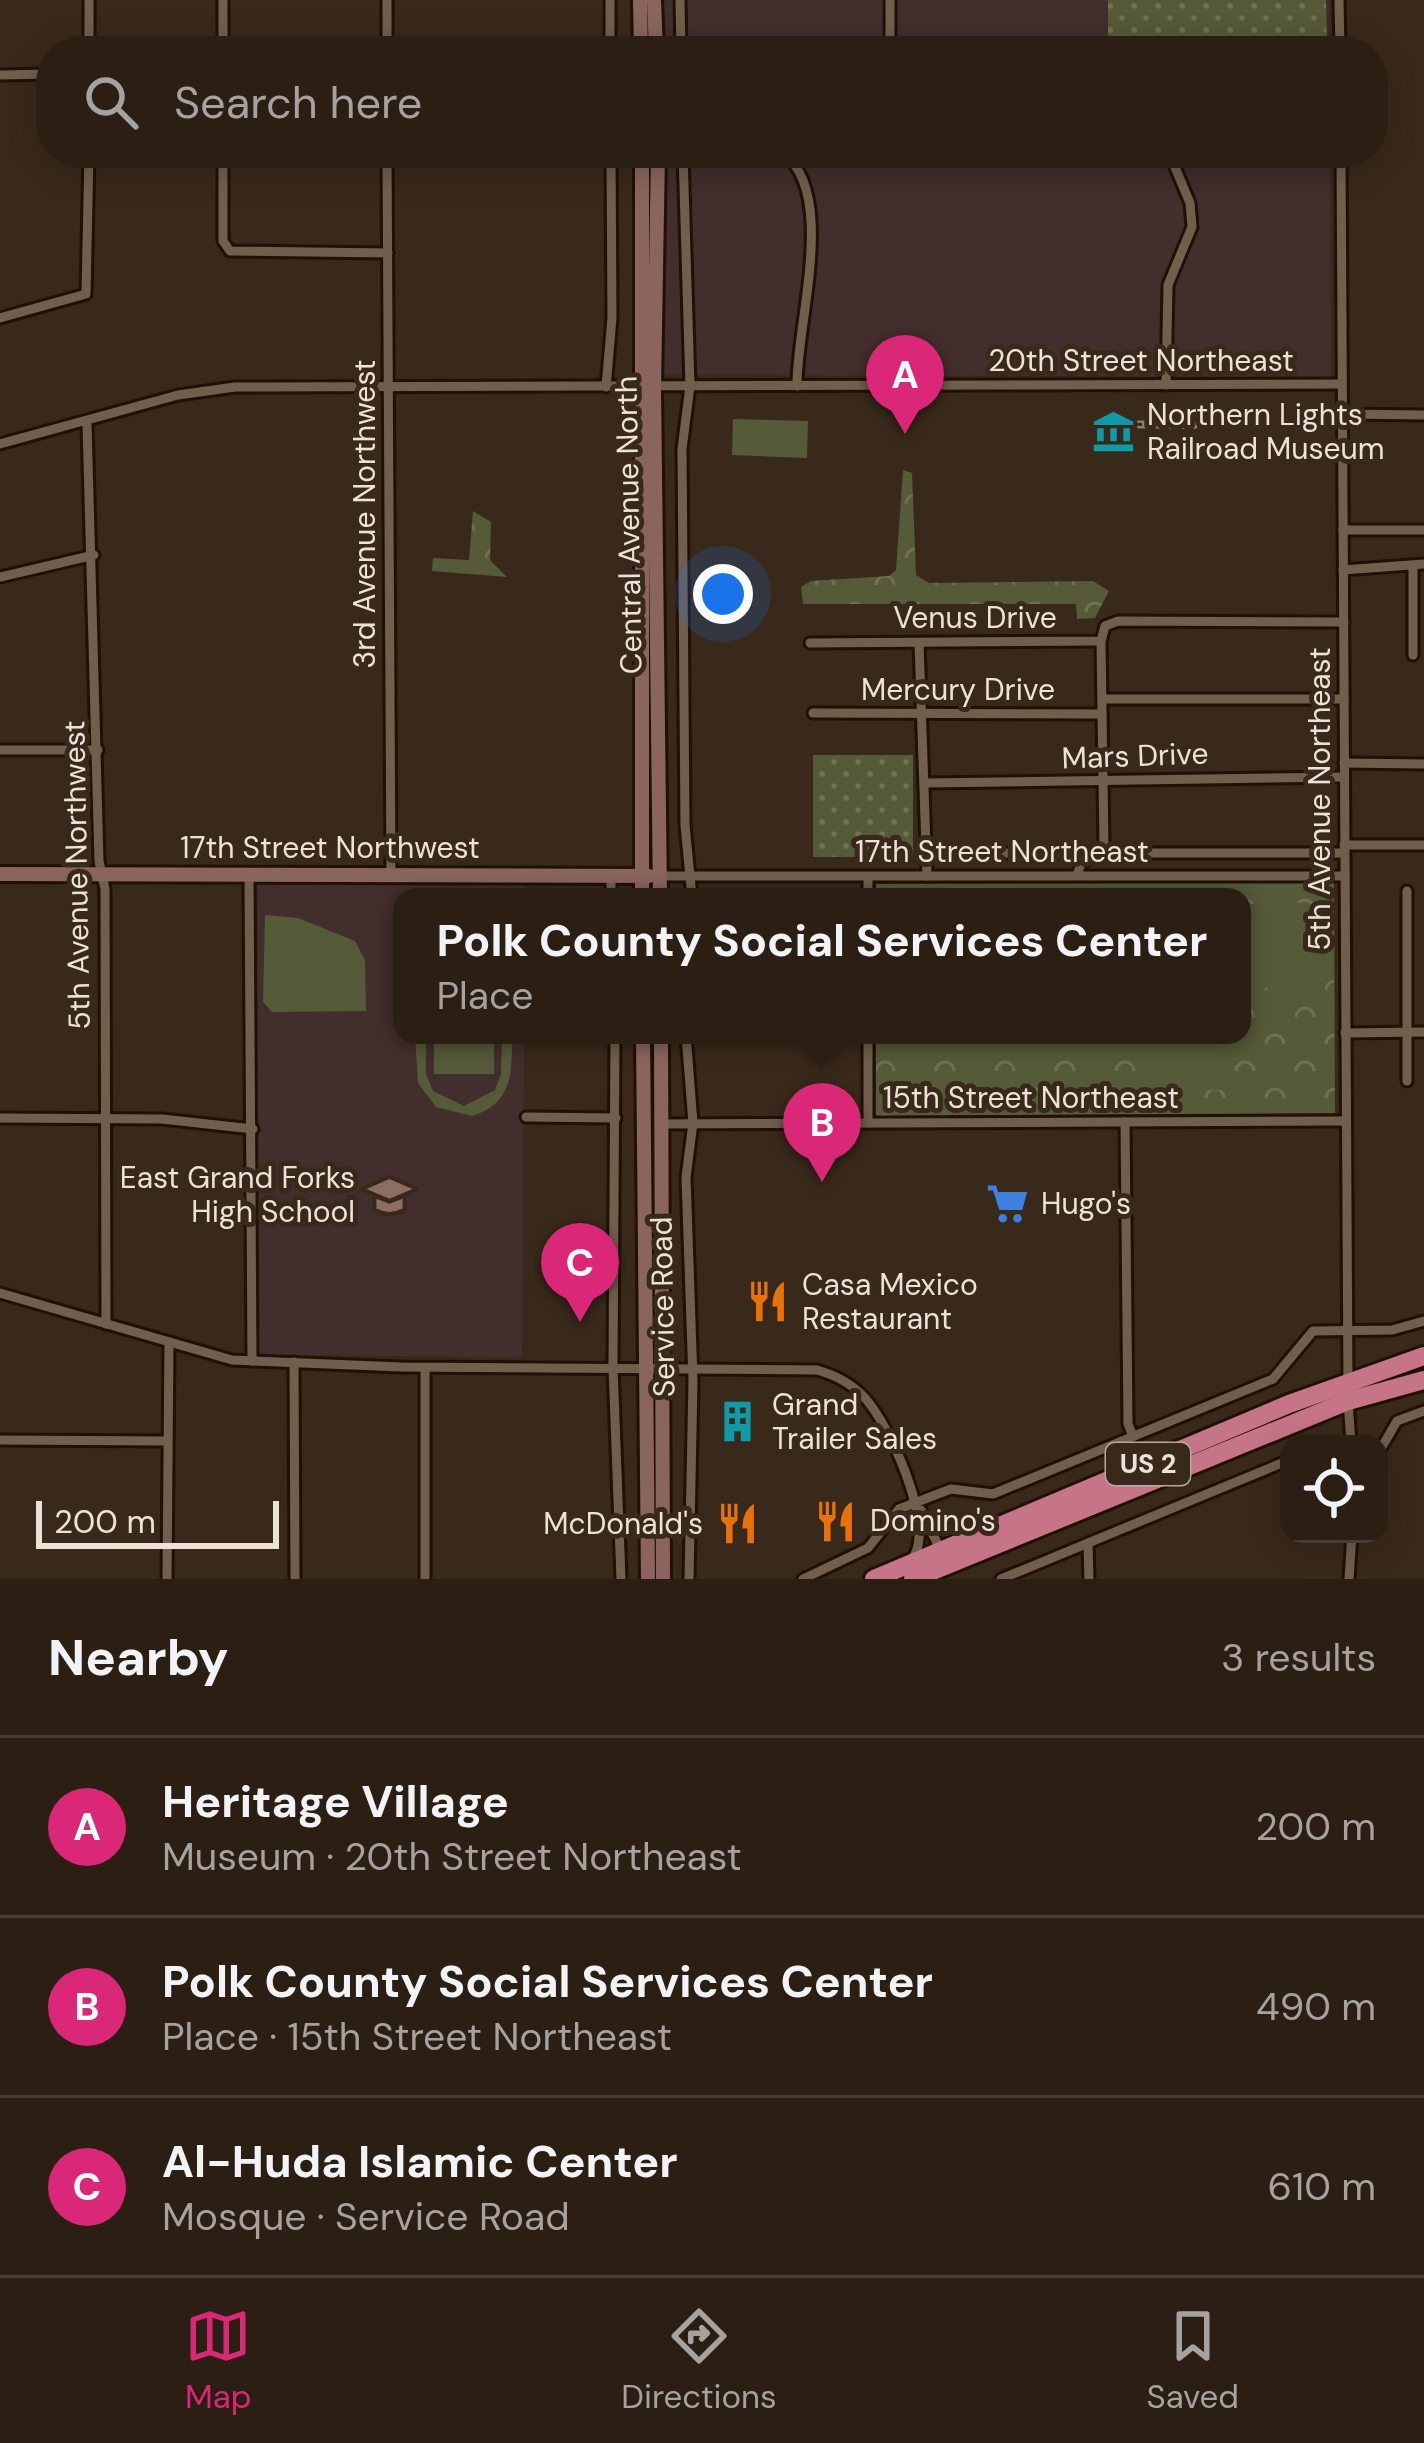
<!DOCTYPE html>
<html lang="en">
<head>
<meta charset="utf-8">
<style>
	:root { --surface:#2b1f14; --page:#372c22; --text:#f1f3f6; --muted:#a6a2a0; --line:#473d34; --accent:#db2777 }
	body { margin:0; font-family:"DM Sans",sans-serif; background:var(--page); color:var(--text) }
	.controls { position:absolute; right:36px; bottom:36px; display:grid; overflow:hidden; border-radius:24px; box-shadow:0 6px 30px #0003 }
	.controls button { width:108px; height:108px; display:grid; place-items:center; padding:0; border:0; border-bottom:3px solid var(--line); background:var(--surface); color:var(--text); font:60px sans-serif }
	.scale { position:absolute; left:36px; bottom:30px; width:243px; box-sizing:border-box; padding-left:12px; border:6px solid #ece2d8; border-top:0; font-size:33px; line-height:42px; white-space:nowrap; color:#ece2d8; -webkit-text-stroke:9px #39291a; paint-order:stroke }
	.you { position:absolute; left:723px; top:594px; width:42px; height:42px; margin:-30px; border:9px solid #fff; border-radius:50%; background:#1a73e8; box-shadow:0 0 0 18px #1a73e833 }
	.badge { display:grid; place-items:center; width:78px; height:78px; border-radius:50%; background:var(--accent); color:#fff; font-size:39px; font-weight:700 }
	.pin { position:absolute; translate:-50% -99px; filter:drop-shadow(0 3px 6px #0008) }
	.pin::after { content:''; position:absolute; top:63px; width:42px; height:36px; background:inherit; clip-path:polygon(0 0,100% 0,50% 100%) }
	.popup { position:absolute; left:393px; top:888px; width:858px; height:156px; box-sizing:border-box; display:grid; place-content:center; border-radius:24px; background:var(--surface); filter:drop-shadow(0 3px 9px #0005); font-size:39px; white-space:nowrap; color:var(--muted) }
	.popup b { font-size:45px; color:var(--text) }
	.popup::after { content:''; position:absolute; left:50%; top:100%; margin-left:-24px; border:24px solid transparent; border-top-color:var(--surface) }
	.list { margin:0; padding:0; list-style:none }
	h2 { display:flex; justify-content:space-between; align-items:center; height:156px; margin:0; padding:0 48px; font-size:51px }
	h2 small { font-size:39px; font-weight:400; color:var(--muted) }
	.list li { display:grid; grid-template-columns:78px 1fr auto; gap:36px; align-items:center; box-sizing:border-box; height:180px; padding:0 48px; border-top:3px solid var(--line) }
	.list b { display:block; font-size:45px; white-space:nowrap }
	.list p { margin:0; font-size:39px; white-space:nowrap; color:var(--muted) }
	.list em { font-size:39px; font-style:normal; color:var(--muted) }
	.icon { flex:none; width:66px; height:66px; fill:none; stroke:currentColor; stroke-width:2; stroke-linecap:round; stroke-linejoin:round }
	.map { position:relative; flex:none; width:1424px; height:1579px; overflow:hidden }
	.search { position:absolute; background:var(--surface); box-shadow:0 6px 30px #0003; left:36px; right:36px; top:36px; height:132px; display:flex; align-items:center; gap:30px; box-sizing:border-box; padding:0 42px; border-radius:48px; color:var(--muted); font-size:45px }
	.sheet { height:696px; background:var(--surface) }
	nav { display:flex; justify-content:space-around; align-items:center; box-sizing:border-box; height:168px; border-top:3px solid var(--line); background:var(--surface); font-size:33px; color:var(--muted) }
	nav a { display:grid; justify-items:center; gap:6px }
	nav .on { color:var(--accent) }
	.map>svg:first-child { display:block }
	.education { fill:#422e2c }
	.grass { fill:url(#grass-dots) }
	.forest { fill:url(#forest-crowns) }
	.garden { fill:#555a38 }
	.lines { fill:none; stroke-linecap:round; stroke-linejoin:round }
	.street-casing { stroke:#201104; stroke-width:15 }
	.secondary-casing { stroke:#201104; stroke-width:20 }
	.highway-casing { stroke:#201104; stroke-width:24 }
	.street { stroke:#715f4e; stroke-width:9 }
	.secondary { stroke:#8a655f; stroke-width:14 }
	.highway { stroke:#c67488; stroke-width:18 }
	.rail-casing { stroke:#8a7c70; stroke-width:8 }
	.rail { stroke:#39291a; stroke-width:3; stroke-dasharray:9; stroke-linecap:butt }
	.labels { text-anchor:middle; stroke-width:10; stroke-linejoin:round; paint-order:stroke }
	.shield { fill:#39291a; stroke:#b6aa9f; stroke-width:3 }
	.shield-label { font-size:27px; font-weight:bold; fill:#ece2d8 }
	.street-label { font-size:30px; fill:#ece2d8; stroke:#39291a }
	.poi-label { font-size:30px; fill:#ece2d8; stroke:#39291a; text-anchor:start }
</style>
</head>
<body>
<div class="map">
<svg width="1424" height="1579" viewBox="0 0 1424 1579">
	<defs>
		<pattern id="grass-dots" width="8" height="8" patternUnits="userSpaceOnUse" patternTransform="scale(3)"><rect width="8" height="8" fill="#555a38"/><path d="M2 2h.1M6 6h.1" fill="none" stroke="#6e7154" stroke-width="1.8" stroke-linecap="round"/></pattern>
		<pattern id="forest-crowns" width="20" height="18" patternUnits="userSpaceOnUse" patternTransform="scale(3)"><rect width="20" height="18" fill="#555a38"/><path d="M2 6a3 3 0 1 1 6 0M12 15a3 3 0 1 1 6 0" fill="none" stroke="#6e7154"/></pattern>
	</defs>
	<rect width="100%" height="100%" fill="#39291a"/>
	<!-- education -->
	<g class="education">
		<rect x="659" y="0" width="670" height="51"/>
		<polygon points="659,153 1330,153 1331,377 659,375"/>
		<polygon points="258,878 525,880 525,897 402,897 402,1035 524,1035 522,1357 254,1355"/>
	</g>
	<!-- grass -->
	<g class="grass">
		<polygon points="1108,0 1326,0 1327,51 1108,51"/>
		<rect x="813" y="755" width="100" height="102"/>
	</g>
	<!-- forest -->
	<g class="forest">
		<polygon points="903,470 912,473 916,575 929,583 1093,581 1109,591 1095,618 1077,619 1076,604 803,604 801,587 811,581 889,576 896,570"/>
		<polygon points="473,511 491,522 490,560 507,577 432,571 433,558 469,560"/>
		<polygon points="1334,882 1335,1113 876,1116 876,1035 1242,1035 1242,897 876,897 876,884"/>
	</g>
	<!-- garden -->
	<g class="garden">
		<polygon points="733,419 808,421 807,458 732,455"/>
		<polygon points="1306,903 1314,909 1315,988 1311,997 1270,990 1242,969 1242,904"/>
		<polygon points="265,915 298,918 355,941 365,960 366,1011 272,1012 263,1002"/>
		<path d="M415 1035H426V1074L433 1091 464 1106 495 1090 501 1074 502 1035H512C512 1072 513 1104 472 1116L436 1107 418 1083Z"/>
		<rect x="434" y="1035" width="60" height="39"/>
		<polygon points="1137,1035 1208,1035 1223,1063 1226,1090 1142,1091 1136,1084"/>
	</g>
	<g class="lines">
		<defs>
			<g id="street">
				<polyline points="89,0 89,51"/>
				<polyline points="387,0 387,51"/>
				<polyline points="610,0 610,51"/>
				<polyline points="680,0 681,51"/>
				<polyline points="1339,0 1340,51"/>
				<polyline points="223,51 223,0"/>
				<polyline points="890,51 890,0"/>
				<polyline points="0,75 51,74"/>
				<polyline points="223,153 223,241 230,251 388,253"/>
				<polyline points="387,153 391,876"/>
				<polyline points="683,153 690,386 682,449 685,825 692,897"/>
				<path d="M783 153C838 194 796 325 797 386"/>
				<polyline points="1341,153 1348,1385"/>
				<polyline points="0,318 86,294 89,153"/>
				<polyline points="1166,385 1168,285 1192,227 1190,203 1169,153"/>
				<polyline points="606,387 612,318 611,153"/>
				<polyline points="1342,414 1424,415"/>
				<polyline points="87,424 99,861 105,889 106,1324"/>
				<polyline points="0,444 178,395 235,387 1341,384"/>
				<polyline points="1343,530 1424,530"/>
				<polyline points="1343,570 1424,564"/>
				<polyline points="0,577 94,555"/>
				<polyline points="810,643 1101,641 1105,626 1118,621 1344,622"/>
				<polyline points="919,643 927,876"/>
				<polyline points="1413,655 1413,565"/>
				<polyline points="1103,699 1344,699"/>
				<polyline points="813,713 1102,714"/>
				<polyline points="0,750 98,750"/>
				<polyline points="1344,763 1424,764"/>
				<polyline points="927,783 1344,777"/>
				<polyline points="1344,845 1424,845"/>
				<polyline points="927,853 1344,853"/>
				<polyline points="249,875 252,1361"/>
				<polyline points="1077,875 1081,864 1104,848 1101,641"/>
				<polyline points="611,876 611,897"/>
				<polyline points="660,876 1345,876"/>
				<polyline points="868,877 868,897"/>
				<polyline points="1407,891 1407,1081"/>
				<polyline points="1345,1033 1424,1032"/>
				<polyline points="615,1035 613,1367 621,1579"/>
				<polyline points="686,1035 693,1123 686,1177 693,1381 689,1579"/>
				<polyline points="868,1035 868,1122"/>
				<polyline points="526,1117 616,1118"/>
				<polyline points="0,1118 162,1119 253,1129"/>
				<polyline points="1125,1122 1128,1424 1133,1436"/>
				<polyline points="661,1124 1345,1121"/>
				<path d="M0 1293 232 1360 401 1367 817 1370C835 1375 852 1384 865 1398 890 1426 934 1523 914 1556"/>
				<polyline points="294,1362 295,1579"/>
				<polyline points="425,1368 425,1579"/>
				<polyline points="1348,1401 1351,1444"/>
				<polyline points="0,1440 165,1441"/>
				<polyline points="1379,1452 1397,1421 1424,1411"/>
				<polyline points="921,1510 940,1549"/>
				<polyline points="1088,1543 1089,1579"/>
				<polyline points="167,1579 169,1343"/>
				<polyline points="803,1579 868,1548 899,1509 951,1489 993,1494 1273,1379 1313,1331 1392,1330 1424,1321"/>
				<polyline points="1001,1579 1289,1460"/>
				<polyline points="1349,1579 1352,1534"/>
			</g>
			<g id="secondary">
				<polyline points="640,0 641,51"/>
				<polyline points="654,0 656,51"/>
				<polyline points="642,153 642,897"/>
				<polyline points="658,153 654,387 660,897"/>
				<polyline points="0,874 649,876"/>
				<polyline points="643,1035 648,1579"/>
				<polyline points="661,1035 663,1579"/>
			</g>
			<g id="highway">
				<polyline points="874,1579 1289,1404 1424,1356"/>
				<polyline points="913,1579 1348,1401 1424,1380"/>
			</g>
		</defs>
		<!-- street casing -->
		<use href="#street" class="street-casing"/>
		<!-- secondary casing -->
		<use href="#secondary" class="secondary-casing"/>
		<!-- highway casing -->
		<use href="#highway" class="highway-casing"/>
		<!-- street -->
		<use href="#street" class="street"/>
		<!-- secondary -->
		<use href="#secondary" class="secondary"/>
		<!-- highway -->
		<use href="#highway" class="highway"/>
		<defs>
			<polyline id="rail" points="1097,424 1194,425"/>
		</defs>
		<!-- rail casing -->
		<use href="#rail" class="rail-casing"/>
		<!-- rail -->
		<use href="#rail" class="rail"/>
	</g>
	<!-- icons -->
	<defs>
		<symbol id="museum-bare" viewBox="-9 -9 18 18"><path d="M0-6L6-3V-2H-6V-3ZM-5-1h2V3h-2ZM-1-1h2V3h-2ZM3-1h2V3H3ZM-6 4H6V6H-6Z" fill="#0f9aa8" stroke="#39291a" stroke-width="2.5" paint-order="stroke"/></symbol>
		<symbol id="school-bare" viewBox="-9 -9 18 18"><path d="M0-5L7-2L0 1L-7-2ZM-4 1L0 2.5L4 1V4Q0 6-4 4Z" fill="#8d6e63" stroke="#39291a" stroke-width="2.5" paint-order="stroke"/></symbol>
		<symbol id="supermarket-bare" viewBox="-9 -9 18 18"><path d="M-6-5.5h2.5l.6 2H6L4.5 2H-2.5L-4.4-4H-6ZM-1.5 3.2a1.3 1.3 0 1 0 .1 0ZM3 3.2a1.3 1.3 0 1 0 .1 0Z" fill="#3f7fe0" stroke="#39291a" stroke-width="2.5" paint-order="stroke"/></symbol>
		<symbol id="restaurant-bare" viewBox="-9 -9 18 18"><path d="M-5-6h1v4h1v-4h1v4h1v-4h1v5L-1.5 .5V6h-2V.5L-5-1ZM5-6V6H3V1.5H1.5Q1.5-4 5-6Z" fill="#e8710a" stroke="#39291a" stroke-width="2.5" paint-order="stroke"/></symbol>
		<symbol id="building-bare" viewBox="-9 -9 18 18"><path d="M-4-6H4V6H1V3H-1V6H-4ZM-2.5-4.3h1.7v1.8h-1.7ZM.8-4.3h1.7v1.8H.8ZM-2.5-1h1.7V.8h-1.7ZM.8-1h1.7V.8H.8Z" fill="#0f9aa8" stroke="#39291a" stroke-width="2.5" paint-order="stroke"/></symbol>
	</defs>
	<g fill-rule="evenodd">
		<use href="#museum-bare" x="1084" y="402" width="59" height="59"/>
		<use href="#school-bare" x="360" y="1166" width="59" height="59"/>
		<use href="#supermarket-bare" x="978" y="1174" width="59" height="59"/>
		<use href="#restaurant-bare" x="738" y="1272" width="59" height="59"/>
		<use href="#building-bare" x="708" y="1392" width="59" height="59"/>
		<use href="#restaurant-bare" x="806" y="1492" width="59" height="59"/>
		<use href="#restaurant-bare" x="708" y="1494" width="59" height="59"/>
	</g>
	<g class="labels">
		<!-- shield labels -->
		<rect class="shield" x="1106" y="1443" width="84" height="42" rx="9"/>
		<g class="shield-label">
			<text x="1148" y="1473">US 2</text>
		</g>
		<!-- street labels -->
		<g class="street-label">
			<text x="1141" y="371">20th Street Northeast</text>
			<text transform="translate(365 514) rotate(-90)" y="10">3rd Avenue Northwest</text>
			<text transform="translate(629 525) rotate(-91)" y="10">Central Avenue North</text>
			<text x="975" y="628">Venus Drive</text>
			<text x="958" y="700">Mercury Drive</text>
			<text transform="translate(1135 756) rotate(-2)" y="10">Mars Drive</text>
			<text transform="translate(1320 799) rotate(-90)" y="10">5th Avenue Northeast</text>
			<text x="330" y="858">17th Street Northwest</text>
			<text x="1002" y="862">17th Street Northeast</text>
			<text transform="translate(77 875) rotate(-91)" y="10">5th Avenue Northwest</text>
			<text x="1031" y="1108">15th Street Northeast</text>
			<text transform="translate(663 1307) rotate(-91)" y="10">Service Road</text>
		</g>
		<!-- poi labels -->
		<g class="poi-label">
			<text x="1147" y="425">Northern Lights<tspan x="1147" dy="34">Railroad Museum</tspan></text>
			<text x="355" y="1188" text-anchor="end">East Grand Forks<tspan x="355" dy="34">High School</tspan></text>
			<text x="1041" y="1214">Hugo's</text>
			<text x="802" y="1295">Casa Mexico<tspan x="802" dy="34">Restaurant</tspan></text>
			<text x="772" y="1415">Grand<tspan x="772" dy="34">Trailer Sales</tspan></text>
			<text x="870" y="1531">Domino's</text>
			<text x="703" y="1534" text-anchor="end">McDonald's</text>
		</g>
	</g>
</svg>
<div class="controls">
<button><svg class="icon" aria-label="locate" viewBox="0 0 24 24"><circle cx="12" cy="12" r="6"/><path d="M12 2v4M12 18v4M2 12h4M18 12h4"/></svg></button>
</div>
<div class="scale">200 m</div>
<div class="you"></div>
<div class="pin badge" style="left:905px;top:434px">A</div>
<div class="pin badge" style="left:822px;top:1182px">B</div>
<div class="popup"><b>Polk County Social Services Center</b>Place</div>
<div class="pin badge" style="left:580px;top:1322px">C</div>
<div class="search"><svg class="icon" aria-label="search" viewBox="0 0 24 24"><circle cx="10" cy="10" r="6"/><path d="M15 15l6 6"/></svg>Search here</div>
</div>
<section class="sheet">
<h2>Nearby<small>3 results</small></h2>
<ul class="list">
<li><span class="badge">A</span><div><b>Heritage Village</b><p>Museum · 20th Street Northeast</p></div><em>200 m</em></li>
<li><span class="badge">B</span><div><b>Polk County Social Services Center</b><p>Place · 15th Street Northeast</p></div><em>490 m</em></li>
<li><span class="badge">C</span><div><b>Al-Huda Islamic Center</b><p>Mosque · Service Road</p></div><em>610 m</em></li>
</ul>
</section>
<nav>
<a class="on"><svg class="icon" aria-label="map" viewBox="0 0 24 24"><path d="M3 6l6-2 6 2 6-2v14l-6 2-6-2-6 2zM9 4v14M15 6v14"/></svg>Map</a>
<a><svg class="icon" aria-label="directions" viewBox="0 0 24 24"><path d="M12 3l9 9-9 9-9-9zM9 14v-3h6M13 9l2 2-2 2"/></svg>Directions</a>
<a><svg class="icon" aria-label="saved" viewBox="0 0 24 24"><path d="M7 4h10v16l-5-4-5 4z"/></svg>Saved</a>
</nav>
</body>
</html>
